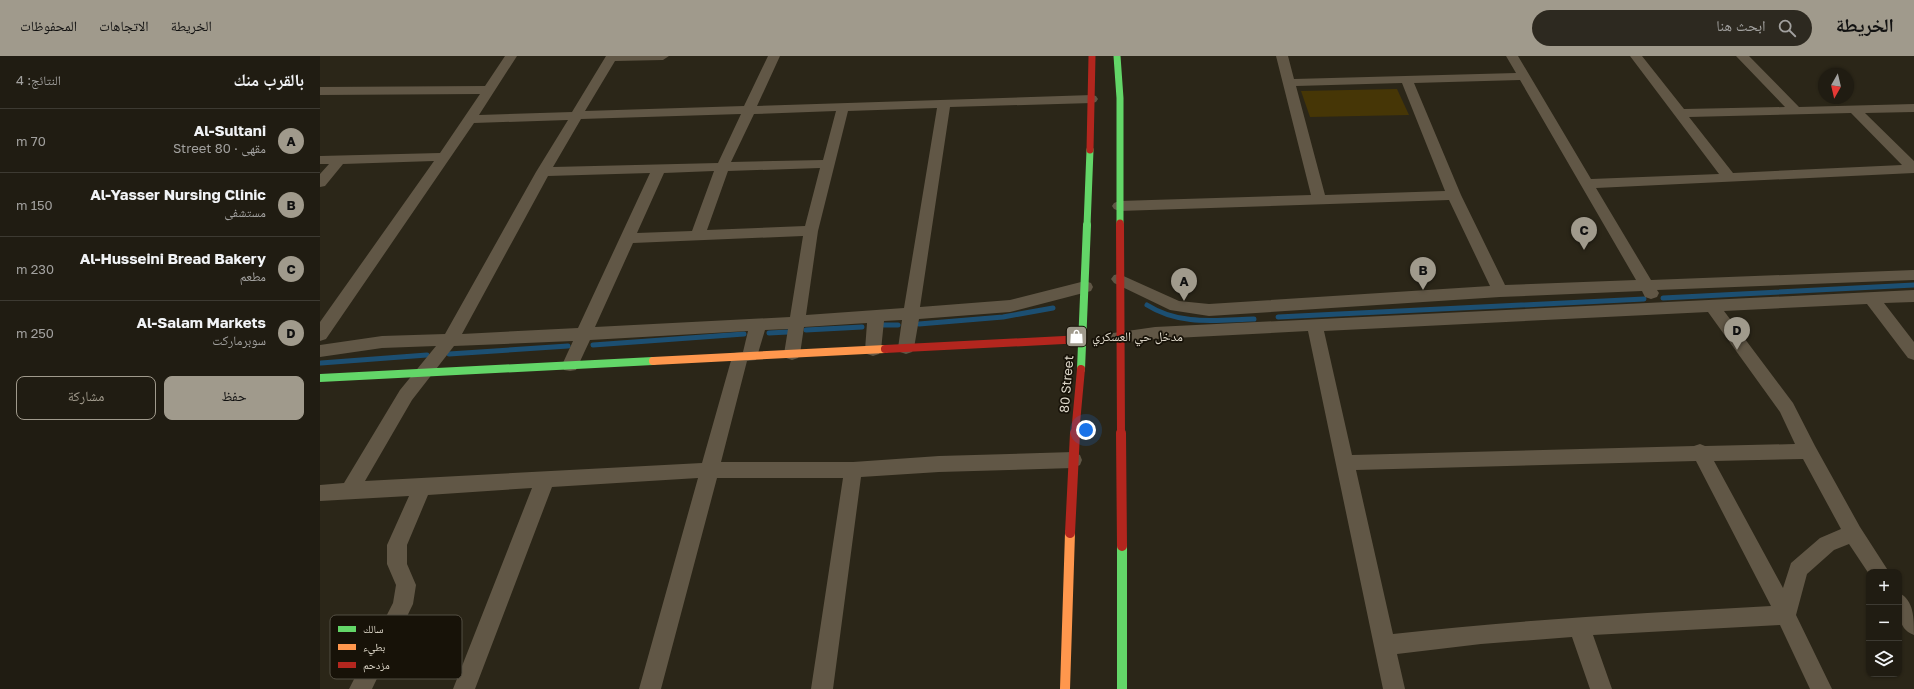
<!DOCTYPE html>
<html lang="ar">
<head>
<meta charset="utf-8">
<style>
	:root { --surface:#201c12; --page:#2d2920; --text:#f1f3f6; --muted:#a2a19f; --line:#3d3a32; --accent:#a09a8c }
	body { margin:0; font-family:"Golos Text","Noto Naskh Arabic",sans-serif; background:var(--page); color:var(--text); direction:rtl }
	.controls { position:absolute; right:12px; bottom:12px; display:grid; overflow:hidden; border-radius:8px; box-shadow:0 1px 3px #0004 }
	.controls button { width:36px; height:36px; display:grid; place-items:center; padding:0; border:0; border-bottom:1px solid var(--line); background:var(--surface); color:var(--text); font:20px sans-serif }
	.compass { position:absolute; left:1498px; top:12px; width:36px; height:36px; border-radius:50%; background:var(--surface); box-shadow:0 1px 3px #0004; rotate:188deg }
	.you { position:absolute; left:766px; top:374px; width:14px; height:14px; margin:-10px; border:3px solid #fff; border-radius:50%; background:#1a73e8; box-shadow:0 0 0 6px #1a73e833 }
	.badge { display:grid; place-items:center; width:26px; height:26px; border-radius:50%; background:var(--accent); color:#111; font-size:13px; font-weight:700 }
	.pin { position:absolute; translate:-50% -33px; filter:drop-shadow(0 1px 2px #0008) }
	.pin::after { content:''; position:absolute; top:21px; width:14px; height:12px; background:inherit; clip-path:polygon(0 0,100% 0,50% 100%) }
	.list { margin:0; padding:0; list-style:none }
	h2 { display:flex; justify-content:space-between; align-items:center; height:52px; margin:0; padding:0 16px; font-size:17px }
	h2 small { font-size:13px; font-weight:400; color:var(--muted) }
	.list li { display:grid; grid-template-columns:26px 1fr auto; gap:12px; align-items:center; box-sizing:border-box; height:64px; padding:0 16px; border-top:1px solid var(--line) }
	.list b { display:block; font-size:15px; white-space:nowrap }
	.list p { margin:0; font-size:13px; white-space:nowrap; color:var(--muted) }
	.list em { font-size:13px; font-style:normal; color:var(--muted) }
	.actions { display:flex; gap:8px; padding:12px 16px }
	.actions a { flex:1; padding:9px 0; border:1px solid var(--accent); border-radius:8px; text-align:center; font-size:14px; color:var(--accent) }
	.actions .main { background:var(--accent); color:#111 }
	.icon { flex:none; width:22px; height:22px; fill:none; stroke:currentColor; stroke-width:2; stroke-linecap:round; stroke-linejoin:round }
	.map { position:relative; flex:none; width:1594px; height:633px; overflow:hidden; direction:ltr }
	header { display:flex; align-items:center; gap:24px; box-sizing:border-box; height:56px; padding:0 20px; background:var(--accent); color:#111 }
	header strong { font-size:19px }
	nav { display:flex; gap:22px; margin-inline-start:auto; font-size:14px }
	.search { width:280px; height:36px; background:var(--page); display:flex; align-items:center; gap:10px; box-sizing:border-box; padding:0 14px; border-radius:22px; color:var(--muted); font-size:15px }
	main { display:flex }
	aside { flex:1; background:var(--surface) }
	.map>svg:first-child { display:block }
	.green { fill:#463606 }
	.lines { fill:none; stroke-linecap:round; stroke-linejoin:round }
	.stream { stroke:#1c4f72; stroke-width:5 }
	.street { fill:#615746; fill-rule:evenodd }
	.fast-far2 { stroke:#63d668; stroke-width:7 }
	.fast-far1 { stroke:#63d668; stroke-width:8 }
	.fast { stroke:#63d668; stroke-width:10 }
	.slow-far1 { stroke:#ff974d; stroke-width:8 }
	.slow { stroke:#ff974d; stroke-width:10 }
	.jam-far2 { stroke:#b3261e; stroke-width:7 }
	.jam-far1 { stroke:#b3261e; stroke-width:8 }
	.jam { stroke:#b3261e; stroke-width:10 }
	.labels { text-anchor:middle; stroke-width:3.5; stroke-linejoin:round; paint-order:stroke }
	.poi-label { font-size:13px; fill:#dfd9cb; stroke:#171208; text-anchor:start }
	.street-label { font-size:13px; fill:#dfd9cb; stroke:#171208 }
	.key { fill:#171208; stroke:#534e42; stroke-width:1 }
	.key-label { font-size:11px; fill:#dfd9cb }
</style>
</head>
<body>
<header>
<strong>الخريطة</strong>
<div class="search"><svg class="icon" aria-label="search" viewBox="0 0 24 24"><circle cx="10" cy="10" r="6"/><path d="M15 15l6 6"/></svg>ابحث هنا</div>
<nav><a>الخريطة</a><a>الاتجاهات</a><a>المحفوظات</a></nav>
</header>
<main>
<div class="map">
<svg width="1594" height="633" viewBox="0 0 1594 633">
	<rect width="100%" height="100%" fill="#2b2618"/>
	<!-- green -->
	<polygon class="green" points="1077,33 1089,59 990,61 981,35"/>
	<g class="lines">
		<!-- stream -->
		<g class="stream">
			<polyline points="1343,242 1594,229"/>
			<path d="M827 249C860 270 897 264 934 263"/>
			<polyline points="958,261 1324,243"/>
			<polyline points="599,268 683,261 733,252"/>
			<polyline points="564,269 578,269"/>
			<polyline points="486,274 542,271"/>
			<polyline points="449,277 468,276"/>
			<polyline points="273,289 424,278"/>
			<polyline points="129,298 248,290"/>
			<polyline points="1,307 107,299"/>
		</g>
		<!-- street -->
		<g class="street">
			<path d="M185 0H197L159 59 252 56 286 0H349L343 4 295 5 265 55 424 50 448 0H460L437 50 772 39 776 40 778 43 776 46 772 47 630 51 600 251 690 244 765 225 771 227 773 231 771 235 690 256 599 263 594 292 592 296 586 298 580 296 578 292 582 264 564 265 561 294 559 298 553 300 547 298 545 294 547 267 484 271 480 298 478 302 472 304 466 302 464 298 468 273 445 274 436 304 427 305 401 406H533L619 400 753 396 760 399 762 404 760 409 753 412 619 416 541 421 513 633H491L523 422H397L341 633H319L378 422 232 431 155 633H133L212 432 108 439 87 489V508L96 529 93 548 52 633H29L73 547 76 529 67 508V489L89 440 0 445V429L24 427 80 334 116 290 62 292 0 301V289L62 280 125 278 216 116 248 64 154 67 6 283 0 285V266L114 105 23 108 5 130 0 131V118L9 108H0V100L120 97 160 38 0 39V31L165 30ZM617 52 584 252 486 259 498 175 528 55ZM516 55 503 104 411 106 434 58ZM421 58 398 107 233 111 261 63ZM500 112 485 170 387 174 408 115ZM394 115 372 175 317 177 344 117ZM330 117 258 272 142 278 228 120ZM483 180 470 261 275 271 313 187ZM428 275 423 296 414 297 412 301 382 407 45 425 92 344 134 290 253 285 242 309 244 314 250 315 256 314 270 284Z"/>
			<path d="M956 0H968L974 23 1196 17 1186 0H1198L1271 123 1399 118 1310 0H1322L1364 53 1465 51 1416 0H1429L1479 51 1594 48V56L1545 57 1594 105V117L1276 132 1331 224 1594 214V224L1337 234 1339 237 1337 241 1331 243 1325 241 1322 235 1180 241 889 260 850 254 794 227 791 223 794 219 799 218 859 245 889 248 1170 230 1129 144 799 155 794 153 792 150 794 147 799 145 991 139ZM1200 24 1316 224 1185 229 1141 139 1094 27ZM1082 27 1125 135 1005 139 976 30ZM1531 57 1582 109 1413 117 1369 61Z"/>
			<path d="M1594 234V246L1564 247 1594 286V304L1588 302 1547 248 1404 255 1473 347 1495 390 1540 471 1569 516H1549V518L1529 488 1514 494 1487 518 1476 559 1512 633H1490L1460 569 1273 579 1292 633H1270L1252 581 1161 588 1077 598 1085 633H1063L988 275 835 283 799 287 793 285 791 281 793 277 835 271ZM1388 256 1460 356 1475 388 1385 390 1380 388 1374 390 1032 399 1004 275ZM1483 403 1521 473 1500 482 1471 507 1463 532 1394 405ZM1376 405 1451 550C1324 557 1198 564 1073 578L1036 414Z"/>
			<path d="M1579 537C1594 544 1594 562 1594 579 1576 572 1579 554 1579 537Z"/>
		</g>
		<!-- fast-far2 -->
		<g class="fast-far2">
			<polyline points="797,0 800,42 800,167"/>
			<polyline points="767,170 770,94"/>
		</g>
		<!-- fast-far1 -->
		<g class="fast-far1">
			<polyline points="761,313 767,169"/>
			<polyline points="0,322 333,305"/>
		</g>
		<!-- fast -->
		<polyline class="fast" points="802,490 802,633"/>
		<!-- slow-far1 -->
		<polyline class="slow-far1" points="333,305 565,293"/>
		<!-- slow -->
		<polyline class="slow" points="745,633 750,477"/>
		<!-- jam-far2 -->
		<g class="jam-far2">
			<polyline points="770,94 772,0"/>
			<polyline points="800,167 800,170"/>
		</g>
		<!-- jam-far1 -->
		<g class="jam-far1">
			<polyline points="800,169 801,378"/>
			<polyline points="565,293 763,283"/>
			<polyline points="755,378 761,313"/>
		</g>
		<!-- jam -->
		<g class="jam">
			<polyline points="801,377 802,490"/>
			<polyline points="750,477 755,377"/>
		</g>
	</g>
	<!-- icons -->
	<defs>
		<symbol id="shop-square" viewBox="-11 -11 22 22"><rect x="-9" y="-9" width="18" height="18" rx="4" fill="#a09a8c" stroke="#171208"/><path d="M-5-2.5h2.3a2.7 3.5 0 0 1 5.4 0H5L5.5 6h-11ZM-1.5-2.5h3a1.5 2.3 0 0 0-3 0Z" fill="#fff"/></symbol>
	</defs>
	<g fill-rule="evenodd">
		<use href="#shop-square" x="744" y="268" width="25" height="25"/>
	</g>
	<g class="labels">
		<!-- poi labels -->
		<g class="poi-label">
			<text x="772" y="285">مدخل حي العسكري</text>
		</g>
		<!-- street labels -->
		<g class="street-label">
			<text transform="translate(746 328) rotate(-85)" y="5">80 Street</text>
		</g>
	</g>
	<!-- legend -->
	<rect x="10" y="559" width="132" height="64" rx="6" class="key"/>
	<rect x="18" y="570" width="18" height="6" fill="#63d668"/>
	<rect x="18" y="588" width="18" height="6" fill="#ff974d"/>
	<rect x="18" y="606" width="18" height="6" fill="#b3261e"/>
	<g class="key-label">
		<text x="43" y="577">سالك</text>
		<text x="43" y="595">بطيء</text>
		<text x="43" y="613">مزدحم</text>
	</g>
</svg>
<div class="controls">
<button>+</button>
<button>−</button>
<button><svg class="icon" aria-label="layers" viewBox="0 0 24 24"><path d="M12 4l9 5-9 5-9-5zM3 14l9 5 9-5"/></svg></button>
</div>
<svg class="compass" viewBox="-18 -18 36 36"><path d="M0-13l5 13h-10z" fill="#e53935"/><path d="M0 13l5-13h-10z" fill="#a2a19f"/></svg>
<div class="you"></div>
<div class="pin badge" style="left:864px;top:245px">A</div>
<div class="pin badge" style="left:1103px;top:234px">B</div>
<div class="pin badge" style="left:1264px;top:194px">C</div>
<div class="pin badge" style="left:1417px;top:294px">D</div>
</div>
<aside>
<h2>بالقرب منك<small>النتائج: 4</small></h2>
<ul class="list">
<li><span class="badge">A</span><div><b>Al-Sultani</b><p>مقهى · 80 Street</p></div><em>70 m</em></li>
<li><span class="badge">B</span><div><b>Al-Yasser Nursing Clinic</b><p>مستشفى</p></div><em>150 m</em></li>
<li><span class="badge">C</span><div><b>Al-Husseini Bread Bakery</b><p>مطعم</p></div><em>230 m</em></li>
<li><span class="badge">D</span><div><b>Al-Salam Markets</b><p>سوبرماركت</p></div><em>250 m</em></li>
</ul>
<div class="actions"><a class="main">حفظ</a><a>مشاركة</a></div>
</aside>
</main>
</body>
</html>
